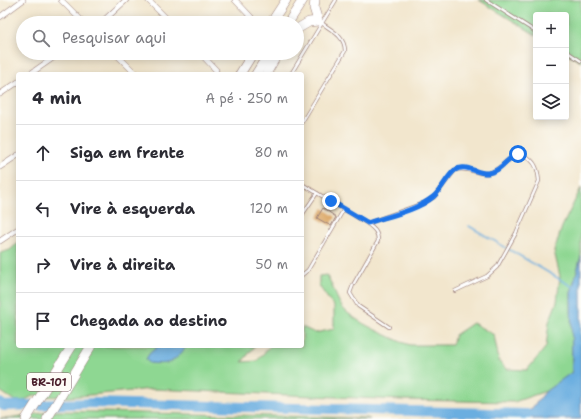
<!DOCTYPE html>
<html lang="pt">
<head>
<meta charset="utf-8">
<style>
	:root { --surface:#fff; --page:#f7f7f7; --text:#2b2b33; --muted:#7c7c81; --line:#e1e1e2 }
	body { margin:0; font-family:"Shantell Sans",sans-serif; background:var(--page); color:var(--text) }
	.controls { position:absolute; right:12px; top:12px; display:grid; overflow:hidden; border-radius:4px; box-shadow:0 2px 10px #0003 }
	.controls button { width:36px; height:36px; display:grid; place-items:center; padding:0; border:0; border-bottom:1px solid var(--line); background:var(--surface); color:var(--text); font:20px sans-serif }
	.stop { position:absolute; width:12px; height:12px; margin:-9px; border:3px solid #1a73e8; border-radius:50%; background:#fff }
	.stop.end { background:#1a73e8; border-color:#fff; box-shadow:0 1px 4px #0008 }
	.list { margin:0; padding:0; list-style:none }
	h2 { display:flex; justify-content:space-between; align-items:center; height:52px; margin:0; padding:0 16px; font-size:17px }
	h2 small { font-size:13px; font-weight:400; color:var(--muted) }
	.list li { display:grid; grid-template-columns:26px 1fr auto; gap:12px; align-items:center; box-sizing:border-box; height:56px; padding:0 16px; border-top:1px solid var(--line) }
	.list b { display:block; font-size:15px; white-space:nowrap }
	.list em { font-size:13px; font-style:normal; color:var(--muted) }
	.icon { flex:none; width:22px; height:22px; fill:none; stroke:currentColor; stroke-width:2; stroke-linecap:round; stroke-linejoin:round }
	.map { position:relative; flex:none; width:581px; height:419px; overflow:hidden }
	.search { position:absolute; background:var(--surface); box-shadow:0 2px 10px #0003; left:16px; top:16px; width:288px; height:44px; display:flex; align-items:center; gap:10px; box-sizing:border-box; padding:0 14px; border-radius:22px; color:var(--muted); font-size:15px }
	.panel { position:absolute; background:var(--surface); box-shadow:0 2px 10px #0003; left:16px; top:72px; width:288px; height:276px; border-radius:4px }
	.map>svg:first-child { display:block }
	.green { fill:#8ed792; stroke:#6c7b5e }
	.water { fill:#6baee0; stroke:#5a6686 }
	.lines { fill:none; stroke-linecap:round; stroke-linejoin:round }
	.stream { stroke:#6baee0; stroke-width:1.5 }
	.river { stroke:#6baee0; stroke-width:10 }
	.building { fill:#ddab6d }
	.lane-casing { stroke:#9e827c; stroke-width:4 }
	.street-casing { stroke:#9e827c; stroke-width:6 }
	.highway-casing { stroke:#9e827c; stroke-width:10 }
	.lane { stroke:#fff; stroke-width:2.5 }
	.street { stroke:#fff; stroke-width:5 }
	.highway { stroke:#fff; stroke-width:9 }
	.route { stroke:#1a73e8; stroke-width:5 }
	.labels { text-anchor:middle; stroke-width:3; stroke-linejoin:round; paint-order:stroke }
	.shield { fill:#fdfcf7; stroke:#806168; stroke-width:1 }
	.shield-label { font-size:11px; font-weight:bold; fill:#4a1f2b }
</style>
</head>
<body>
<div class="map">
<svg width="581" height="419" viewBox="0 0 581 419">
	<rect width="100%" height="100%" fill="#fdfcf7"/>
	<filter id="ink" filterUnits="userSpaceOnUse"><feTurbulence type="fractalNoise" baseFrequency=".025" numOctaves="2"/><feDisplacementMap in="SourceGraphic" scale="8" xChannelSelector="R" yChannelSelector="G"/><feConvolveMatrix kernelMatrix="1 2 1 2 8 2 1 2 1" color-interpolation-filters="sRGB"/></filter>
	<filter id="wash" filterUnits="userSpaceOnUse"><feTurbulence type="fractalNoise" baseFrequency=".012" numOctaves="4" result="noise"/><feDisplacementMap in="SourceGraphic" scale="16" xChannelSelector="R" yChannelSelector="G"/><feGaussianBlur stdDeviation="0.9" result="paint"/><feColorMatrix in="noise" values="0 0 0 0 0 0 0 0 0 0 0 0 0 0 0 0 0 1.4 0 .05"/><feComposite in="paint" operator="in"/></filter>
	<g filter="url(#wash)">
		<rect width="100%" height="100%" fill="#f2e6cd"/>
		<!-- green -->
		<g class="green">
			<polygon points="479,0 581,0 581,62 566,53 566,15 536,15 536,35"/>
			<path d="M581 188V256L571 293 572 373 546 391 514 402 403 400 152 389 69 397 33 396 23 401H15L0 391V253L10 250 18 243V346H255L242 362 257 361 270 346H302V327L315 333 334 329V307L319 286V276L327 275C332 284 335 294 340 304 349 320 385 334 401 342L410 345H452L455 335 473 323 494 335 499 361 506 369 527 370 546 347 549 322 557 302 560 276 554 251 562 227Z"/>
			<polygon points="57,411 367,418 370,419 0,419"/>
		</g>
		<!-- water -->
		<g class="water">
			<polygon points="581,256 581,419 533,419 527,414 546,391 572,372 571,293"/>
			<path d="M158 346H187C173 363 171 365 149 363L146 359 149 354Z"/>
		</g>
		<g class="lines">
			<!-- stream -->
			<polyline class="stream" points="469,226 573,287"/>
			<!-- river -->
			<polyline class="river" points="0,403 4,406 93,403 527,414"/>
		</g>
		<g id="blocks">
			<!-- building -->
			<polygon class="building" points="323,208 336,217 331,226 317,218"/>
		</g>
	</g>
	<g filter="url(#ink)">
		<use href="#blocks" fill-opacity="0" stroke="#9e827c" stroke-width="1"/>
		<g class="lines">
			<defs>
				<g id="lane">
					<polyline points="486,0 536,32"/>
					<polyline points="566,51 581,61"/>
					<polyline points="291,74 336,0"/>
					<path d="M302 122 345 51C345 35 330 30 319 21"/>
					<path d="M302 184 365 222C373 228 378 231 378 241L353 285 350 293 358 306 389 327"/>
					<polyline points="302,215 317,193"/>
					<path d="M368 223 424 203 434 197 455 170C468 166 476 175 488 173 504 171 513 144 530 159 537 165 538 172 539 181L516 233 497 267 487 276 455 291"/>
					<polyline points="302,275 308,270 344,209"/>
				</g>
				<g id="street">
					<polyline points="61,0 84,23"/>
					<polyline points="148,0 171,23"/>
					<polyline points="235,0 251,17"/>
					<polyline points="0,17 23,0"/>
					<polyline points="101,23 126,0"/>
					<polyline points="115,53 136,74"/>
					<polyline points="200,53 216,70"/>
					<polyline points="30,74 60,53"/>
					<polyline points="0,94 18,82"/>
					<polyline points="0,167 18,155"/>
					<polyline points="0,241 18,229"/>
				</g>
				<g id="highway">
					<polyline points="271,23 286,0"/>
					<polyline points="288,23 303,0"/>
					<polyline points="297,29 309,22 318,21 314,8 315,0"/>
					<polyline points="240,74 253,53"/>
					<polyline points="256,74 269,53"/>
					<polyline points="266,74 278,53"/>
					<polyline points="26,419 72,346"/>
					<polyline points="47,419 91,346"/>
				</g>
			</defs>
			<!-- lane casing -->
			<use href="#lane" class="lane-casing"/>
			<!-- street casing -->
			<use href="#street" class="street-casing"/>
			<!-- highway casing -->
			<use href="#highway" class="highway-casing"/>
			<!-- lane -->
			<use href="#lane" class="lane"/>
			<!-- street -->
			<use href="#street" class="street"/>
			<!-- highway -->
			<use href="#highway" class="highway"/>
		</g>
	</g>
	<g class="lines" filter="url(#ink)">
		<!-- route -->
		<path class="route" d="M331 201 368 223C388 216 416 211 433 197 442 190 446 177 455 170 465 163 477 174 488 173 501 172 506 158 518 154"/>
	</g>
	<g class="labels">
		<!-- shield labels -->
		<rect class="shield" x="27" y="373" width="44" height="18" rx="3"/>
		<g class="shield-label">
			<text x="49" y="386">BR-101</text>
		</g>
	</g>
</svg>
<div class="controls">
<button>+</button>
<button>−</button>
<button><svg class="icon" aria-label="layers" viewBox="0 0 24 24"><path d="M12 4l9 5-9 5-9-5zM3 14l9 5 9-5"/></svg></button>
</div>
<div class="stop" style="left:518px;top:154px"></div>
<div class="stop end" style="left:331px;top:201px"></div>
<div class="search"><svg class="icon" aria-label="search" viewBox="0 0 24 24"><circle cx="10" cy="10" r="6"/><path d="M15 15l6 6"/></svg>Pesquisar aqui</div>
<section class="panel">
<h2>4 min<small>A pé · 250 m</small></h2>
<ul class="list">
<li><svg class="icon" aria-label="ahead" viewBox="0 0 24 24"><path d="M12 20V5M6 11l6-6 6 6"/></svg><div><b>Siga em frente</b></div><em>80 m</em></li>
<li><svg class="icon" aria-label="left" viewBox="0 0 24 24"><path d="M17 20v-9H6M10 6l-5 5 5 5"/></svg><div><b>Vire à esquerda</b></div><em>120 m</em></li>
<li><svg class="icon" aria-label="right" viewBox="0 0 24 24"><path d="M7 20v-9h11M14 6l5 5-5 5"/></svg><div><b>Vire à direita</b></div><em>50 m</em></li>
<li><svg class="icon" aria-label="arrive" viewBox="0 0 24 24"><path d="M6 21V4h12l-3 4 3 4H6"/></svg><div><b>Chegada ao destino</b></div></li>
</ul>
</section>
</div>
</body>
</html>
